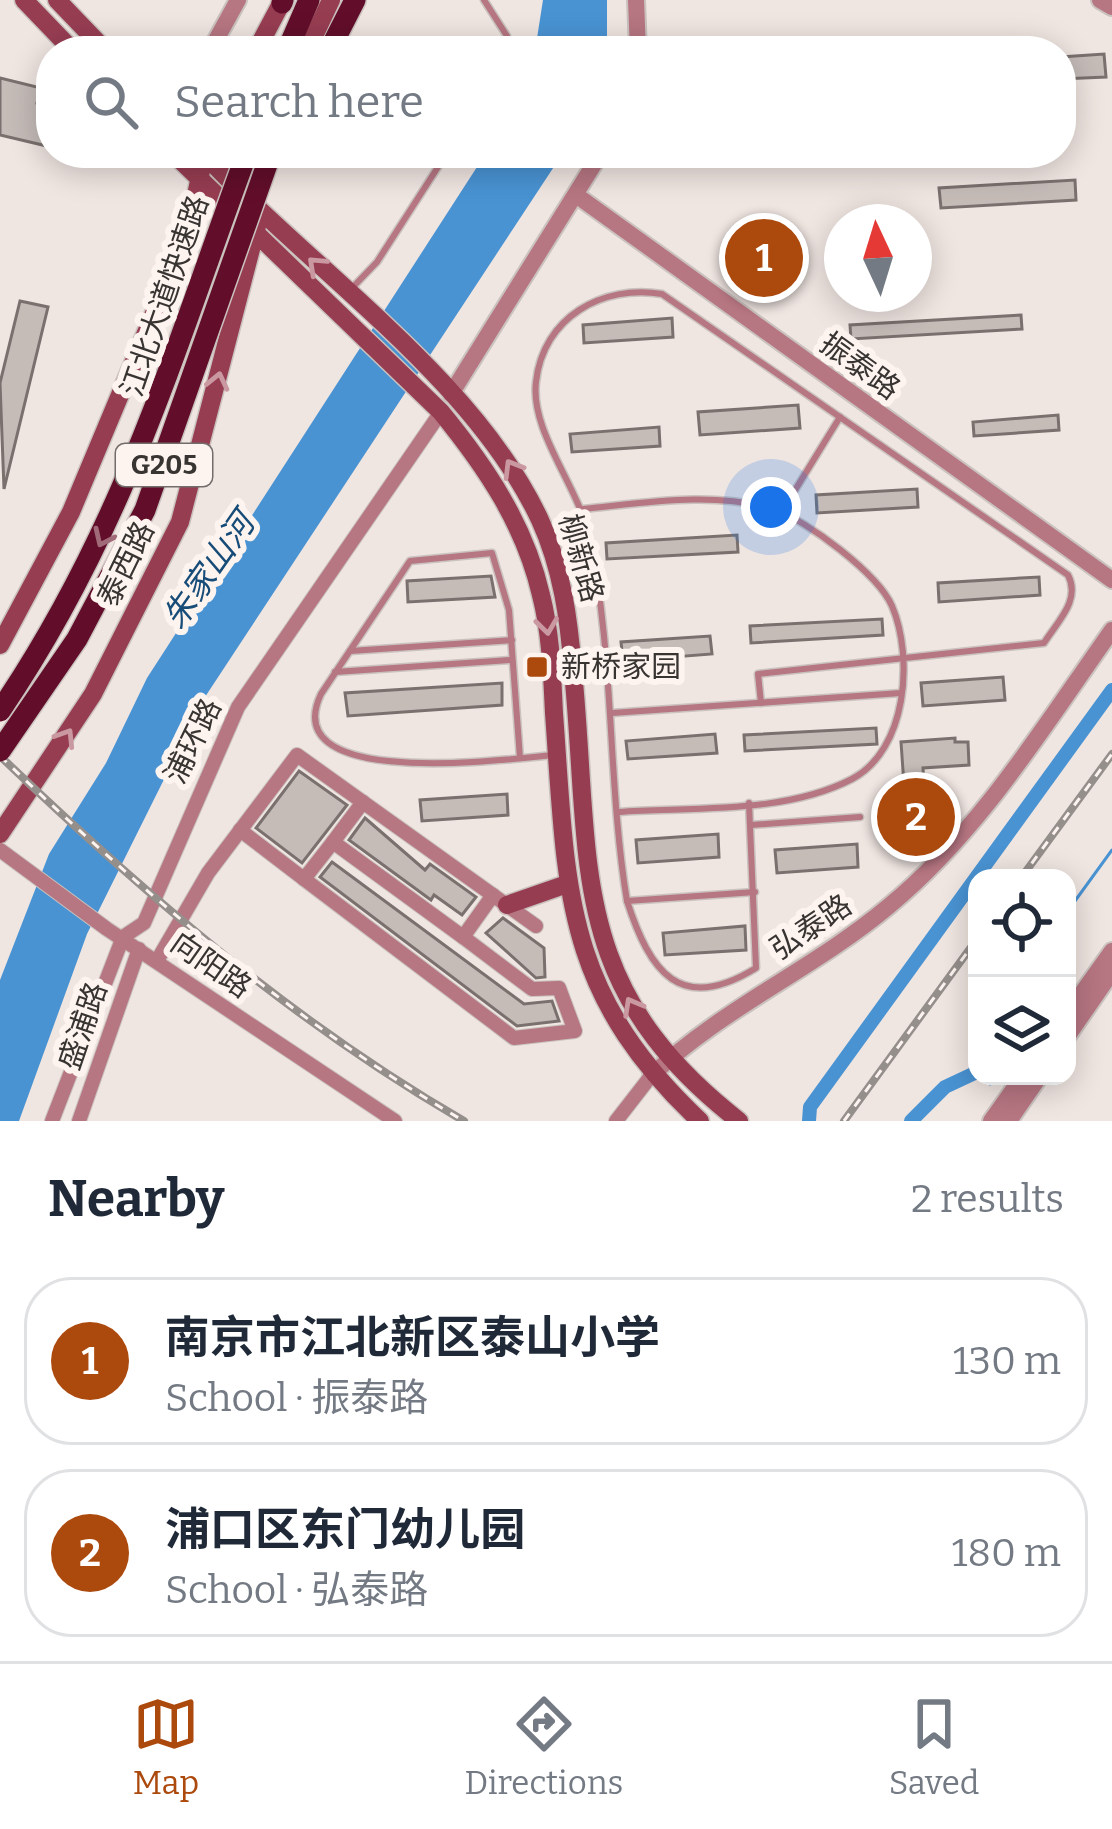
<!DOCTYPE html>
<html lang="en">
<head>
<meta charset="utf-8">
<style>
	:root { --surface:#fff; --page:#f6f6f7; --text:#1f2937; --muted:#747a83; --line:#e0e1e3; --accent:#ac4a0e }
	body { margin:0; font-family:Bitter,"Noto Sans SC",serif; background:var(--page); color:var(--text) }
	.controls { position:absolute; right:36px; bottom:36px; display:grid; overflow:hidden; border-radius:24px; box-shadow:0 6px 30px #0003 }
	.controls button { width:108px; height:108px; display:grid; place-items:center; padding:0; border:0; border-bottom:3px solid var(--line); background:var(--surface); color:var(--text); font:60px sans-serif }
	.compass { position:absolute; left:824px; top:204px; width:108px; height:108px; border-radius:50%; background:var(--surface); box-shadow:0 6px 30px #0003; rotate:356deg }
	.you { position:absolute; left:771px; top:507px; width:42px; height:42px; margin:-30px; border:9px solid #fff; border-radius:50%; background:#1a73e8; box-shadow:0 0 0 18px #1a73e833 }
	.badge { display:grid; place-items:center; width:78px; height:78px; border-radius:50%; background:var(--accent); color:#fff; font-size:39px; font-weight:700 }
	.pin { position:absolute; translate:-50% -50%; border:6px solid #fff; box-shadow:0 3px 12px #0006 }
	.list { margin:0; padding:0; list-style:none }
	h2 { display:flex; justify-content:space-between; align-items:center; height:156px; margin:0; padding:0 48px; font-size:51px }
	h2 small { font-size:39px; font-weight:400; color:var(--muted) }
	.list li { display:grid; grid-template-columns:78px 1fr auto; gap:36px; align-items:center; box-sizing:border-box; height:168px; margin:0 24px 24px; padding:0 24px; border:3px solid var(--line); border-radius:48px }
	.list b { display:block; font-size:45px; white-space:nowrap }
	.list p { margin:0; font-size:39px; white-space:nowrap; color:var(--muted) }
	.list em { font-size:39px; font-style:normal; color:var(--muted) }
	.icon { flex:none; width:66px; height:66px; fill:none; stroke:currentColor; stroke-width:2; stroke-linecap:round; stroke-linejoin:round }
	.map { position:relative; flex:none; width:1112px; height:1121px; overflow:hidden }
	.search { position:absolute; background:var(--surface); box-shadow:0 6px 30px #0003; left:36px; right:36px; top:36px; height:132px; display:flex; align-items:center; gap:30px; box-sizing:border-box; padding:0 42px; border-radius:48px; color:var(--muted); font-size:45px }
	.sheet { height:540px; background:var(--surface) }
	nav { display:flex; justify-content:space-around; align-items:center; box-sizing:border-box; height:168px; border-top:3px solid var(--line); background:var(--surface); font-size:33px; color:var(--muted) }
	nav a { display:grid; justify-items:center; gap:6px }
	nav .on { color:var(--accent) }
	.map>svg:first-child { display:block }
	.water { fill:#4993d3 }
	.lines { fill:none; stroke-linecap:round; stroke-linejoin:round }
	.stream { stroke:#4993d3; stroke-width:3 }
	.canal { stroke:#4993d3; stroke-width:14 }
	.building { fill:#c5bcb8; stroke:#7a716e; stroke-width:3 }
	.service-casing { stroke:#cac2be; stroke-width:9 }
	.minor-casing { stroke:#cac2be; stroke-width:16 }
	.tertiary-casing { stroke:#cac2be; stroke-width:20 }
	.secondary-casing { stroke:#cac2be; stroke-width:21 }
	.trunk-casing { stroke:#cac2be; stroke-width:24 }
	.service { stroke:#b67682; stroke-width:6 }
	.minor { stroke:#b67682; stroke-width:14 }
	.tertiary { stroke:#b67682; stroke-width:16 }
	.secondary { stroke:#973d52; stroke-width:18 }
	.trunk { stroke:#620e2a; stroke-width:21 }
	.rail-casing { stroke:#958f8c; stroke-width:8 }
	.rail { stroke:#fdf3ef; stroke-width:3; stroke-dasharray:9; stroke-linecap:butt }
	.trunk-bridge-casing { stroke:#cac2be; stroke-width:24; stroke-linecap:butt }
	.trunk-bridge { stroke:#620e2a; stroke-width:21 }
	.oneway { stroke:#ca98a0 }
	.oneway2 { stroke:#a06a79 }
	.poi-dot { fill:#ac4a0e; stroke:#fdf3ef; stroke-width:4.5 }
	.labels { text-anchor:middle; stroke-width:12; stroke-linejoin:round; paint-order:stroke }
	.shield { fill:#fdf3ef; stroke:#726d6b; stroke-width:3 }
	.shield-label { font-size:27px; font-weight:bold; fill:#373432 }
	.street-label { font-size:30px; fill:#373432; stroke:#fdf3ef }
	.poi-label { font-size:30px; fill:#373432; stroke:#fdf3ef; text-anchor:start }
	.water-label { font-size:33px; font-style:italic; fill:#164c77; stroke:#fdf3ef }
</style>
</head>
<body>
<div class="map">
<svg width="1112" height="1121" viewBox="0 0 1112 1121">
	<rect width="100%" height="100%" fill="#efe5e1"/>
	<!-- water -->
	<g class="water">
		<polygon points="543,0 607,0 607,51 535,51"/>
		<polygon points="486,153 563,153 205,697 87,934 19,1121 0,1121 0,980 49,854 106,763 147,678"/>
	</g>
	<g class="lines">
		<!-- stream -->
		<g class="stream">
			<polyline points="1067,912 1112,850"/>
			<polyline points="990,1076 990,1084"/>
		</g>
		<!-- canal -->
		<g class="canal">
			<polyline points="809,1121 810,1107 1112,690"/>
			<polyline points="911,1121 945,1087 977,1072"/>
		</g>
	</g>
	<!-- building -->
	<g class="building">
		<polygon points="1104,54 1106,77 1061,79 1061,57"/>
		<polygon points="0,78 41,88 37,103 51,106 51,147 0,135"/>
		<polygon points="1075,180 1076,200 941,208 939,188"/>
		<polygon points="20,301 48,307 4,489 0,383"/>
		<polygon points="1021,315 1022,329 851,339 850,325"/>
		<polygon points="672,318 673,337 584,343 583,325"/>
		<polygon points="798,405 800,428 700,435 698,412"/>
		<polygon points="1058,415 1059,430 974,436 973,422"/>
		<polygon points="659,427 660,446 572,452 570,434"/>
		<polygon points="917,489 918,507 817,513 816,495"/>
		<polygon points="737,535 738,552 607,559 606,543"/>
		<polygon points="491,576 495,597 408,602 407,581"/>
		<polygon points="1039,577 1040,595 939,602 938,583"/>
		<polygon points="882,619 883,635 751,643 750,626"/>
		<polygon points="710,636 712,654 623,661 621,642"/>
		<polygon points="1003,677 1005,700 923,706 921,683"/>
		<polygon points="502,683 502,705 348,716 345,693"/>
		<polygon points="876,728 877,744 745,751 744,735"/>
		<polygon points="715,734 717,753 628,759 626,741"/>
		<polygon points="955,738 955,742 968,742 969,765 923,768 925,806 932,809 935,822 907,828 901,742"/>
		<polygon points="299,771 347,805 302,863 256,828"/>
		<polygon points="507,794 508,815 422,821 420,800"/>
		<polygon points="365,818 425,870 430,864 476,897 462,915 434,895 431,900 349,840"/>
		<polygon points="718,834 719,857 638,863 636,840"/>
		<polygon points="857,844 858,867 777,873 775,850"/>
		<polygon points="332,862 524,1004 552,1001 559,1021 517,1026 320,877"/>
		<polygon points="503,918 544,948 545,977 536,978 486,933"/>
		<polygon points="745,926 746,950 665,955 663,933"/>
	</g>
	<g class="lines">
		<defs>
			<g id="service">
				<polyline points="484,0 507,36 503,51"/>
				<polyline points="353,287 377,262 447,153"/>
				<path d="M583 509C644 503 713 491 773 509 807 520 878 574 892 606 914 658 907 750 852 779 785 814 693 807 619 812"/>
				<polyline points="781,513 840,417"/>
				<polyline points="350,651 512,640"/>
				<polyline points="335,672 511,660"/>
				<polyline points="612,713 901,693"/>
				<path d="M520 758 509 610 492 553 410 561 321 694C275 791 510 759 554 755"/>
				<path d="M749 803 756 968C680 1015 650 972 627 901 607 780 615 657 589 536 578 486 530 431 536 382 543 317 603 284 662 294L1068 575C1081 600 1058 621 1044 643L758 674 761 703"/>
				<polyline points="751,825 860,817"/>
				<polyline points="627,901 755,892"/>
			</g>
			<g id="minor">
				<polyline points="240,830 304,879 333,842 463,937 493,895"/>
				<polyline points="333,842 363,802"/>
				<polyline points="0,850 107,929 395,1121"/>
				<polyline points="304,879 514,1038 575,1031 559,988 532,989 463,937"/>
				<polyline points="158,959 208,873 297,755 536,926"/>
				<polyline points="52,1121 123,937 144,923 238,707 441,412"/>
				<polyline points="79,1121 139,949"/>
				<polyline points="616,1121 651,1076"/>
			</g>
			<g id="tertiary">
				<polyline points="636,0 638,51"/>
				<polyline points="1100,0 1112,7"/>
				<polyline points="210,51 238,0"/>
				<polyline points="576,195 1112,580"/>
				<polyline points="451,394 601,153"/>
				<polyline points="1067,1014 1112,951"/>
				<polyline points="1067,1037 1112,972"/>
				<path d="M651 1076C722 1008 814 969 889 906 980 831 1044 726 1112 630"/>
				<polyline points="991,1121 1023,1076"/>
				<polyline points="1009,1121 1040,1076"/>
			</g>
			<g id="secondary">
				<polyline points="24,0 73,51"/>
				<polyline points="57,0 106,51"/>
				<polyline points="256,51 283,0"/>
				<polyline points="307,51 331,0"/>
				<path d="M173 153 441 412C486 467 525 525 541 595 551 634 552 674 554 713 567 890 562 991 700 1121"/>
				<path d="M203 153C310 269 474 378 540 520 562 568 569 620 573 671 592 867 566 986 739 1121"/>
				<polyline points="0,645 71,512 189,230 201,171"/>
				<polyline points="0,834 93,694 180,522 257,226"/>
				<polyline points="507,905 567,884"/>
			</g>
			<g id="trunk">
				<polyline points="282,3 283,0"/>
				<polyline points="287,51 309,0"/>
				<polyline points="329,51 355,0"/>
			</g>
		</defs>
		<!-- service casing -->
		<use href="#service" class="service-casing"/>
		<!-- minor casing -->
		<use href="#minor" class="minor-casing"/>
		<!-- tertiary casing -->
		<use href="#tertiary" class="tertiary-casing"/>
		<!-- secondary casing -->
		<use href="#secondary" class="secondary-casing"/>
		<!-- trunk casing -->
		<use href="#trunk" class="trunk-casing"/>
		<!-- service -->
		<use href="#service" class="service"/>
		<!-- minor -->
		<use href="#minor" class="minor"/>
		<!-- tertiary -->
		<use href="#tertiary" class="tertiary"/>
		<!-- secondary -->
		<use href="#secondary" class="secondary"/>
		<!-- trunk -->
		<use href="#trunk" class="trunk"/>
		<defs>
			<g id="rail">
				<path d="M0 756C143 893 293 1022 464 1121"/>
				<polyline points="1021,878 1112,754"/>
				<polyline points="844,1121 977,939"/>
			</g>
		</defs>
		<!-- rail casing -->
		<use href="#rail" class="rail-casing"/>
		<!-- rail -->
		<use href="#rail" class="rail"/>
		<defs>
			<g id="trunk-bridge">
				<path d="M0 711C124 528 172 356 247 153"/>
				<polyline points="0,751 77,639 145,510 271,153"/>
			</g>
		</defs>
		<!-- trunk-bridge casing -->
		<use href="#trunk-bridge" class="trunk-bridge-casing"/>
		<!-- trunk-bridge -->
		<use href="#trunk-bridge" class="trunk-bridge"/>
	</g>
	<!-- one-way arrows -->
	<defs><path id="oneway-chevron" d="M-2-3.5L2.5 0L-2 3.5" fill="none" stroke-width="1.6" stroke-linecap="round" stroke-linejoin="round" transform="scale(3)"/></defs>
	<g class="oneway">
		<use href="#oneway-chevron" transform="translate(316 265) rotate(-137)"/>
		<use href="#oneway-chevron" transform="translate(218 381) rotate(-77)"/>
		<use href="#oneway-chevron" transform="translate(512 468) rotate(-121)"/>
		<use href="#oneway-chevron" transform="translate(547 626) rotate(82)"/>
		<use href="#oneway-chevron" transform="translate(66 737) rotate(-58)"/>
		<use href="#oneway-chevron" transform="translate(632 1006) rotate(-119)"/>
	</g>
	<use class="oneway2" href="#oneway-chevron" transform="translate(103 538) rotate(115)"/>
	<!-- markers -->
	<rect class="poi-dot" x="525" y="655" width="24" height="24" rx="6"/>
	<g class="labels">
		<!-- shield labels -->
		<rect class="shield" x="116" y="444" width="96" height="42" rx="9"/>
		<g class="shield-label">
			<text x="164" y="474">G205</text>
		</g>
		<!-- street labels -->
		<g class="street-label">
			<text transform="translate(165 296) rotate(-71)" y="10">江北大道快速路</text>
			<text transform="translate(860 366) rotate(36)" y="10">振泰路</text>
			<text transform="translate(581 558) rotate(74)" y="10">柳新路</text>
			<text transform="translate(126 564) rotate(-64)" y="10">泰西路</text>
			<text transform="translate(193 741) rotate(-64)" y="10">浦环路</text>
			<text transform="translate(811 927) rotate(-34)" y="10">弘泰路</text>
			<text transform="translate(211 965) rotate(35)" y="10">向阳路</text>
			<text transform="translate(83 1026) rotate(-71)" y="10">盛浦路</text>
		</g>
		<!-- poi labels -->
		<g class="poi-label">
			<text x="561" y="677">新桥家园</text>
		</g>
		<!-- water labels -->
		<g class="water-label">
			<text transform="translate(208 570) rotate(-55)" y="12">朱家山河</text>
		</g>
	</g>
</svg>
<div class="controls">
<button><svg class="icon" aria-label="locate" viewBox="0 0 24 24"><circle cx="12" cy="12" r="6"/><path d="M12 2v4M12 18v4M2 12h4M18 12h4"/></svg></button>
<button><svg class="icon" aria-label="layers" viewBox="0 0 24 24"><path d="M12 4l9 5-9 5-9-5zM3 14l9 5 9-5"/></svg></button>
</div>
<svg class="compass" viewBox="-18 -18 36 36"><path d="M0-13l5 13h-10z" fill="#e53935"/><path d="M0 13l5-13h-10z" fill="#747a83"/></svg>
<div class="you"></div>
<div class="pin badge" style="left:764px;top:258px">1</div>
<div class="pin badge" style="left:916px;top:817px">2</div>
<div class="search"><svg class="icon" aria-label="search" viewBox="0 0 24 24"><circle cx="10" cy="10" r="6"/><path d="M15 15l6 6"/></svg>Search here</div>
</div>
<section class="sheet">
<h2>Nearby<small>2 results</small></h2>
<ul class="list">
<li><span class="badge">1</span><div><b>南京市江北新区泰山小学</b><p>School · 振泰路</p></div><em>130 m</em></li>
<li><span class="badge">2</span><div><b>浦口区东门幼儿园</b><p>School · 弘泰路</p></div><em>180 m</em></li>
</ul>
</section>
<nav>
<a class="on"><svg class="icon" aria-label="map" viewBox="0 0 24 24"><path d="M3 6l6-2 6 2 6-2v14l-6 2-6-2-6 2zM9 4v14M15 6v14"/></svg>Map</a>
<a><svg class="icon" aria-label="directions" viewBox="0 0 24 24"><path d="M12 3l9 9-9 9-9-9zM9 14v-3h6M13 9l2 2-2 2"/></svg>Directions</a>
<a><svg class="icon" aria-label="saved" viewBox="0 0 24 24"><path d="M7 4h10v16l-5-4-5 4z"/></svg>Saved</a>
</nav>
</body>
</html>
